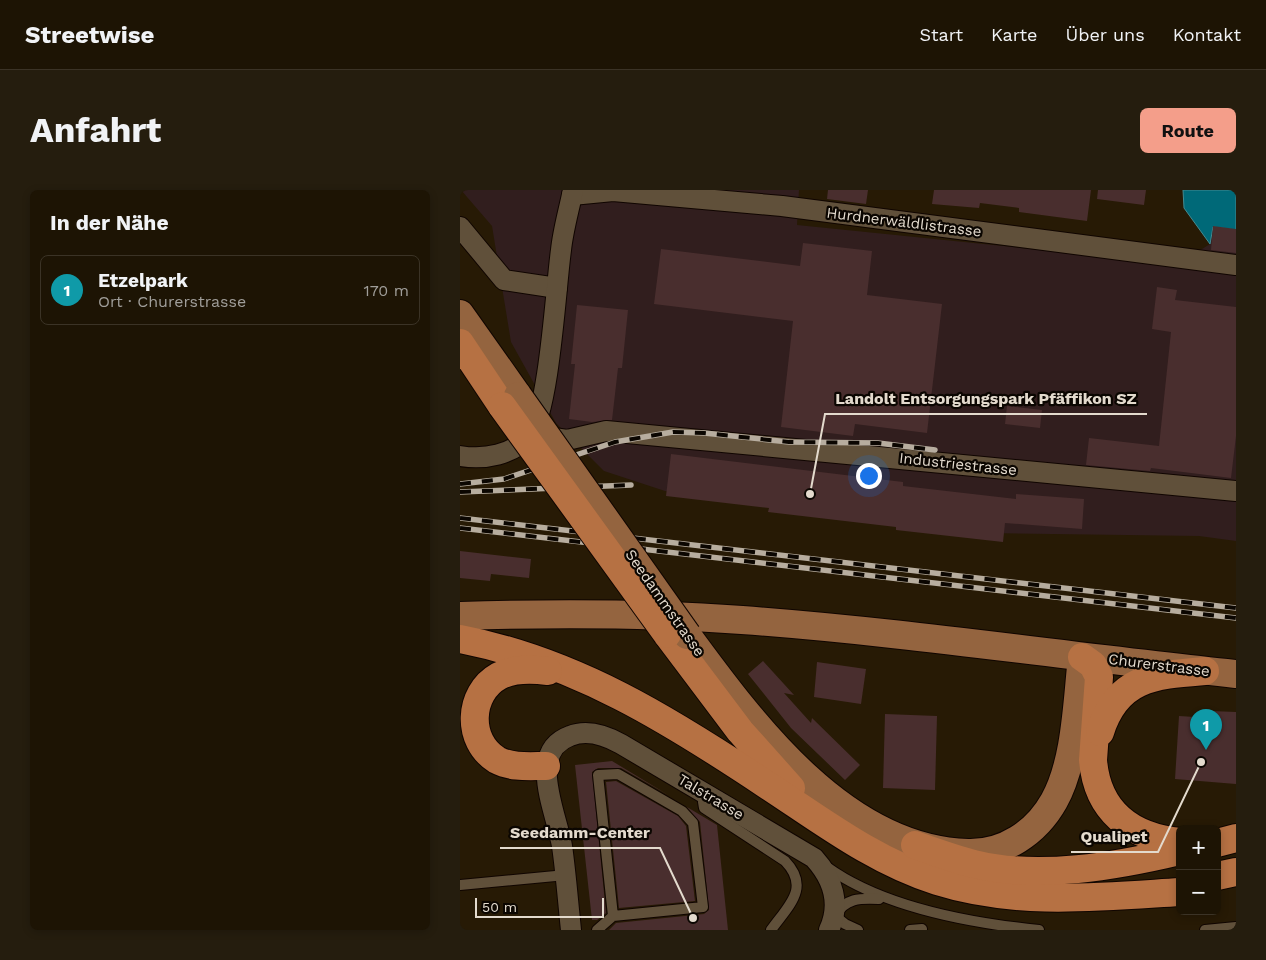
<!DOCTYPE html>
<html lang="de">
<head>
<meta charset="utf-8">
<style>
	:root { --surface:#1d1404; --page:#251d0e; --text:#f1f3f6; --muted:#a09e9a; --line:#3b3326; --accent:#f49e8a }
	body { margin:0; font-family:"Work Sans",sans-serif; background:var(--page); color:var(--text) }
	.controls { position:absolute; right:15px; bottom:15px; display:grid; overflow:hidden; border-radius:8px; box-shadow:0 2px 8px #0003 }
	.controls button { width:45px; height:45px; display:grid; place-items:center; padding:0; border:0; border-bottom:1px solid var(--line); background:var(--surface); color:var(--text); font:25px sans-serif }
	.scale { position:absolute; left:15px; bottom:12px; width:129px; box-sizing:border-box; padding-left:5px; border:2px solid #e3dacd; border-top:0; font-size:14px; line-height:18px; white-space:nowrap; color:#e3dacd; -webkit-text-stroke:4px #0b0601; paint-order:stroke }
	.you { position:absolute; left:408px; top:285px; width:18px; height:18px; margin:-12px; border:4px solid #fff; border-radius:50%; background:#1a73e8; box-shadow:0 0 0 8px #1a73e833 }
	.badge { display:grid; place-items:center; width:32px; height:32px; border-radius:50%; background:var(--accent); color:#fff; font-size:16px; font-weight:700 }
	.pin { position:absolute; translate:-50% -41px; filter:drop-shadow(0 1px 2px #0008) }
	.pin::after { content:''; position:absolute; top:26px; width:18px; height:15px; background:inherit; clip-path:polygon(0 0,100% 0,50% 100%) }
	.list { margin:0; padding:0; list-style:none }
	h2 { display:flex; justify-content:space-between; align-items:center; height:65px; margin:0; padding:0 20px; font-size:21px }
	h2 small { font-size:16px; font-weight:400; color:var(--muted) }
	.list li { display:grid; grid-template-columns:32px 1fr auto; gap:15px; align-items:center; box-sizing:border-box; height:70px; margin:0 10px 10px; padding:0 10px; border:1px solid var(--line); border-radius:8px }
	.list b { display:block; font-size:19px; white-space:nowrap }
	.list p { margin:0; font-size:16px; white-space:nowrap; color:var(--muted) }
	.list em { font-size:16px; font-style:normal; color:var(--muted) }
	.map { position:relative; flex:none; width:776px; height:740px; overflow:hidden; border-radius:8px }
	header { display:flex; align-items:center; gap:30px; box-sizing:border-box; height:70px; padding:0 25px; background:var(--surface); border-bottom:1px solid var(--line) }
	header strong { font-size:24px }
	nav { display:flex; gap:28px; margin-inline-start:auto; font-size:18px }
	.intro { display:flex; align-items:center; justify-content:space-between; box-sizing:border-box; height:120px; padding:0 30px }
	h1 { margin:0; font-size:35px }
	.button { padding:12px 22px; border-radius:8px; background:var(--accent); color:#111; font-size:18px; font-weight:700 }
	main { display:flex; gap:30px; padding:0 30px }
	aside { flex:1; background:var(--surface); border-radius:8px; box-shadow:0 2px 8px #0003 }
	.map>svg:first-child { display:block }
	.industrial { fill:#311e1e }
	.water { fill:#006978; stroke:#448b92 }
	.building { fill:#492e2e }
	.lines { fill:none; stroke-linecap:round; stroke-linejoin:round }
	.service-casing { stroke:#100500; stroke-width:12 }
	.minor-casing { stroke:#100500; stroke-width:22 }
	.primary-casing { stroke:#100500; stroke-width:30 }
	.motorway-casing { stroke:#100500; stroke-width:30 }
	.service { stroke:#60503a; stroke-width:10 }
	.minor { stroke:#60503a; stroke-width:20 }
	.primary { stroke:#94643f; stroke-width:28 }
	.motorway { stroke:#b67143; stroke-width:28 }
	.rail-casing { stroke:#b7ad9f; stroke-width:5.5 }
	.rail { stroke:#0b0601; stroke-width:4; stroke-dasharray:11; stroke-linecap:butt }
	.primary-bridge-casing { stroke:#100500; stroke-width:30; stroke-linecap:butt }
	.motorway-bridge-casing { stroke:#100500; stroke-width:30; stroke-linecap:butt }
	.primary-bridge { stroke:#94643f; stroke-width:28 }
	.motorway-bridge { stroke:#b67143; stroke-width:28 }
	.labels { text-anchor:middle; stroke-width:4.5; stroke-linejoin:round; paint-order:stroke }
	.street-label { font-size:15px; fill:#e3dacd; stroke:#0b0601 }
	.leader { fill:none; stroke:#e3dacd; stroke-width:2 }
	.callout-dot { fill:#e3dacd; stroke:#0b0601; stroke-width:2 }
	.callout-label { font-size:16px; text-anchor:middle; font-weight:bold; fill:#e3dacd; stroke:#0b0601; stroke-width:4.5; stroke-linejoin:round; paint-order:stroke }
</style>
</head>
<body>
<header>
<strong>Streetwise</strong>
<nav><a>Start</a><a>Karte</a><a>Über uns</a><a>Kontakt</a></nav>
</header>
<div class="intro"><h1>Anfahrt</h1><a class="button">Route</a></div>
<main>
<aside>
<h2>In der Nähe<small></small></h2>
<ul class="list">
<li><span class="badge" style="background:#0f9aa8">1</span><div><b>Etzelpark</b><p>Ort · Churerstrasse</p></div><em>170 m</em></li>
</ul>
</aside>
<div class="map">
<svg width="776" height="740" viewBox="0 0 776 740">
	<rect width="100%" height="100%" fill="#271a05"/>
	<!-- industrial -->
	<polygon class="industrial" points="1,0 339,0 337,35 718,74 750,54 753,37 776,40 776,351 739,346 527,343 205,301 144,281 96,233 51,152 32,36"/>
	<!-- water -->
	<polygon class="water" points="723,0 776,0 776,40 753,37 750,54 724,18"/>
	<!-- building -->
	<g class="building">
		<polygon points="368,0 408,0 406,14 367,9"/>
		<polygon points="474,0 631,0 627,31 559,22 559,18 520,13 519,18 472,14"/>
		<polygon points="638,0 686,0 684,15 637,9"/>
		<polygon points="753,36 776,39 776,63 751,60"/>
		<polygon points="343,53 412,61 407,105 482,114 467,243 395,234 393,246 321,237 333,131 194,114 201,59 340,76"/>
		<polygon points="697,97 717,100 715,110 776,117 776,246 771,288 691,278 690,281 626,275 629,248 699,256 711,142 692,139"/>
		<polygon points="117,115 168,120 162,178 158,178 152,230 132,232 109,229 115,174 111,174"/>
		<polygon points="547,216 582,220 580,238 545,234"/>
		<polygon points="211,264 443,292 443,296 556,309 556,304 624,309 622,339 545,333 543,352 436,340 436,337 308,322 309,318 206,306"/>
		<polygon points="0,361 71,369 69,388 31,384 30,391 0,388"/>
		<polygon points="303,471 334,505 324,503 351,533 352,528 400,575 385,590 331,538 288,484"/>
		<polygon points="357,472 406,479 401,514 354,507"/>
		<polygon points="751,521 776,522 776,594 715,589 719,526 751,528"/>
		<polygon points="425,524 477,526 475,600 423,598"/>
		<polygon points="152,571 210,606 161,578 138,578 132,582 146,723 137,730 132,730 115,575"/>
		<polygon points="156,591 218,626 226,636 235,711 159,718 146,592"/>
		<polygon points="227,617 257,635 268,740 149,740 156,733 244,724 249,720 240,632"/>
	</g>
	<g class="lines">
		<defs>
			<g id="service">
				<path d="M247 604 243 612 244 618 325 671C351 698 328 716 311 740"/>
				<path d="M367 677C424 718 510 733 579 740"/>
				<polyline points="0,695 106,685"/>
				<polyline points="137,740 153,726 243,717 233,633 222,621 158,584 138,585 153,726"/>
				<path d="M398 740 385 734 375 726C385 708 400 708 419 709"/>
				<polyline points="450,740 462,739"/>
				<polyline points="745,740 776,737"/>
			</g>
			<g id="minor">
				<polyline points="112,5 153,1 322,16 776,75"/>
				<polyline points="0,37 44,90 97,98"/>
				<polyline points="80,246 107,250 146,241 776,301"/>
				<path d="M0 266C25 270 53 265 70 245 89 221 96 96 101 60 103 40 109 20 113 0"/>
				<path d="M111 740C108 712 106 684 102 656 97 624 66 562 110 546 127 539 145 545 161 554L354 668C373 689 381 714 369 740"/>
			</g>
			<g id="primary">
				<polyline points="0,124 58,206"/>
				<path d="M0 426C94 423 188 423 282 430 447 442 611 467 776 484"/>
				<path d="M227 445C293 535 385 660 508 663 544 664 576 643 594 611 616 572 617 511 622 467"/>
			</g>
			<g id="motorway">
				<polyline points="0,153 42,216"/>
				<polyline points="207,444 280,541 331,598"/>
				<path d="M0 449C115 471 211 531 307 595 362 631 414 671 477 691 556 716 639 707 720 702"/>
				<path d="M622 467 633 475 639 487 633 570C637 621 671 647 720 652"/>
				<path d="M640 542C657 487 695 485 745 481"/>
				<path d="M86 576C70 576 52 578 37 570 6 551 8 503 39 486 54 478 72 479 88 481"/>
				<polyline points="757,653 776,648"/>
				<path d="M455 655C475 662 494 669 514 674 578 690 657 676 720 661"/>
				<polyline points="757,686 776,682"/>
			</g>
		</defs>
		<!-- service casing -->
		<use href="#service" class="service-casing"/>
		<!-- minor casing -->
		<use href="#minor" class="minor-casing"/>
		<!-- primary casing -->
		<use href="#primary" class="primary-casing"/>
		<!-- motorway casing -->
		<use href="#motorway" class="motorway-casing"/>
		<!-- service -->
		<use href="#service" class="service"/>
		<!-- minor -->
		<use href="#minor" class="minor"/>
		<!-- primary -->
		<use href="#primary" class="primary"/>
		<!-- motorway -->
		<use href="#motorway" class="motorway"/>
		<defs>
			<g id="rail">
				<polyline points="0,294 44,289 155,252 213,242 244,243 329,252 418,253 475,260"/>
				<polyline points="0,302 171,295"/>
				<polyline points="0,328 776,418"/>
				<polyline points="0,338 776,428"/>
			</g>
		</defs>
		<!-- rail casing -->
		<use href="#rail" class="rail-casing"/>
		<!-- rail -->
		<use href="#rail" class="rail"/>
		<defs>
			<polyline id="primary-bridge" points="58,206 227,445"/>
			<polyline id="motorway-bridge" points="42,216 207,444"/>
		</defs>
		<!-- primary-bridge casing -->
		<use href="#primary-bridge" class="primary-bridge-casing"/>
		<!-- motorway-bridge casing -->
		<use href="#motorway-bridge" class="motorway-bridge-casing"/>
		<!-- primary-bridge -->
		<use href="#primary-bridge" class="primary-bridge"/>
		<!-- motorway-bridge -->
		<use href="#motorway-bridge" class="motorway-bridge"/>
	</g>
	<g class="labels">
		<!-- street labels -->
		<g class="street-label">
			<text transform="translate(444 32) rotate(7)" y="5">Hurdnerwäldlistrasse</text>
			<text transform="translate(498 274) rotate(6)" y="5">Industriestrasse</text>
			<text transform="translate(205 413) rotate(55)" y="5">Seedammstrasse</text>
			<text transform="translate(699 475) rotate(7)" y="5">Churerstrasse</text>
			<text transform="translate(251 607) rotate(31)" y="5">Talstrasse</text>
		</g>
	</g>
	<!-- callouts -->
	<path class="leader" d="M350 304L365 224H687M233 728L200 658H40M741 572L698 662H611"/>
	<g class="callout-dot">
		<circle cx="350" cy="304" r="5"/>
		<circle cx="233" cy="728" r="5"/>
		<circle cx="741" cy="572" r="5"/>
	</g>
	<g class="callout-label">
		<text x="526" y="214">Landolt Entsorgungspark Pfäffikon SZ</text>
		<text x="120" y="648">Seedamm-Center</text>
		<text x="654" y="652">Qualipet</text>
	</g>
</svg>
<div class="controls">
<button>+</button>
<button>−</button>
</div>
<div class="scale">50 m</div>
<div class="you"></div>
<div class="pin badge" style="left:746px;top:560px;background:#0f9aa8">1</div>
</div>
</main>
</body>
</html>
